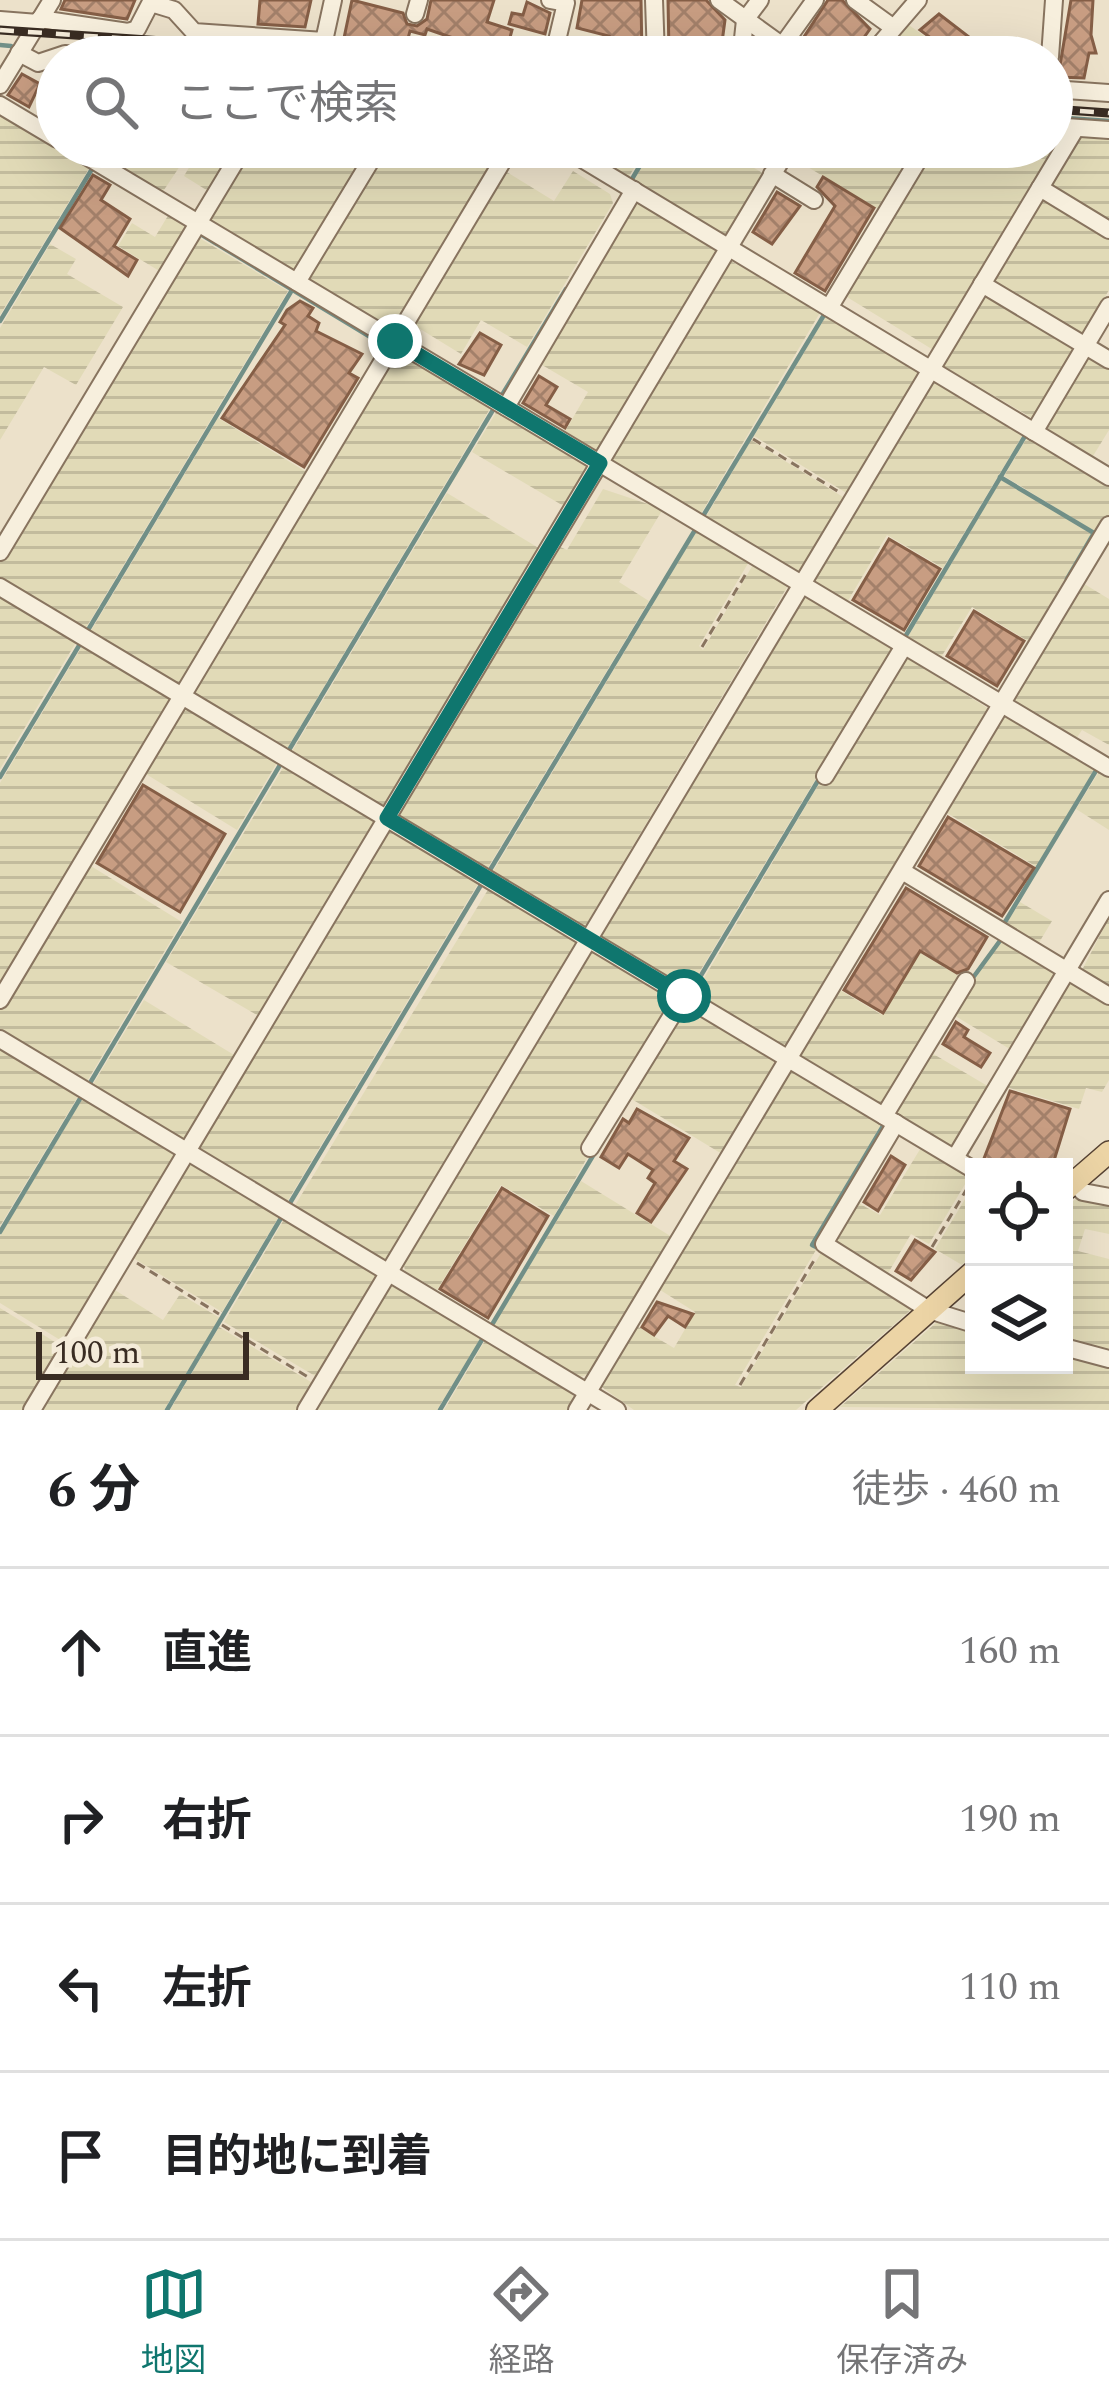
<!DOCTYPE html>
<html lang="ja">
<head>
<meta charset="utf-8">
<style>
	:root { --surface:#fff; --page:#f2f2f2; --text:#202124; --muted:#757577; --line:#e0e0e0; --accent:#0f766e }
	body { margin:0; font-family:Spectral,"Noto Sans JP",serif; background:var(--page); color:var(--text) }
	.controls { position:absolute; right:36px; bottom:36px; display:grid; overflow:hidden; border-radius:0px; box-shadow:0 12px 48px #0002 }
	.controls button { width:108px; height:108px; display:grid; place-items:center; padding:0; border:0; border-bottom:3px solid var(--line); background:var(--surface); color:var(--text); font:60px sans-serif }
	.scale { position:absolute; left:36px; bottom:30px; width:213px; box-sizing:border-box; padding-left:12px; border:6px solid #392c22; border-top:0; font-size:33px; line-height:42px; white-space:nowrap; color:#392c22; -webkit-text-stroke:9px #f4ebd9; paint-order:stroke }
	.stop { position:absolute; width:36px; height:36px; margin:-27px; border:9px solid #0f766e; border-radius:50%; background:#fff }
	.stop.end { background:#0f766e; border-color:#fff; box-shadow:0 3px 12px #0008 }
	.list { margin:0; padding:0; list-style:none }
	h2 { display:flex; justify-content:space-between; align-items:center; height:156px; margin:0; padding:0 48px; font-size:51px }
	h2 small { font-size:39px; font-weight:400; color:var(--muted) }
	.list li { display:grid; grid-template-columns:78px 1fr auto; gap:36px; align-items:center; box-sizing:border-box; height:168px; padding:0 48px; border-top:3px solid var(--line) }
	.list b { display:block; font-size:45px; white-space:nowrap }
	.list em { font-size:39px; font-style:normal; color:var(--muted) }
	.icon { flex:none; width:66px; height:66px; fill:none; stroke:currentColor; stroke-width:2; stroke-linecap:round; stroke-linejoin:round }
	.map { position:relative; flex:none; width:1109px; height:1410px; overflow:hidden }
	.search { position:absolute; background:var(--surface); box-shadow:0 12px 48px #0002; left:36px; right:36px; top:36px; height:132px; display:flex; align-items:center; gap:30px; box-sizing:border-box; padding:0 42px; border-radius:66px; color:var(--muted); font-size:45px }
	.sheet { height:828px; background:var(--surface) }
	nav { display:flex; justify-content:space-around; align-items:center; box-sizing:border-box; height:168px; border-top:3px solid var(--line); background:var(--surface); font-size:33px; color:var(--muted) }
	nav a { display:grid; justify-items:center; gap:6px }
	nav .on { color:var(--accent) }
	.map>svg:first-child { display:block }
	.farmland { fill:url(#farmland-rules) }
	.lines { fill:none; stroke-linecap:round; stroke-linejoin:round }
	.stream { stroke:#718f87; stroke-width:4.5 }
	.building { fill:url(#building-cross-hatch); stroke:#855e46; stroke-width:3 }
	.minor-casing { stroke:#88745f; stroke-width:20 }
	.major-casing { stroke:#564233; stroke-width:24 }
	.path { stroke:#88745f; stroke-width:3; stroke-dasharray:9 6; stroke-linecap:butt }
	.minor { stroke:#f7efdd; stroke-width:16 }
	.major { stroke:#ecd4a5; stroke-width:21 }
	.rail-casing { stroke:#392c22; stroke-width:9 }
	.rail { stroke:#f4ebd9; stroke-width:4.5; stroke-dasharray:14; stroke-linecap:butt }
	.route { stroke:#0f766e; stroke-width:15 }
</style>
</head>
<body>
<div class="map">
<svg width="1109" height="1410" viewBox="0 0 1109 1410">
	<defs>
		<pattern id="farmland-rules" width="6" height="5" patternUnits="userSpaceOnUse" patternTransform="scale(3)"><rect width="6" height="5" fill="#e1dab7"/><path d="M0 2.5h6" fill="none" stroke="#c2bb9d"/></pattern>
		<pattern id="building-cross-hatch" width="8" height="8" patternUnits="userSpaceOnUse" patternTransform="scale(3)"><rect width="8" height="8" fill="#c89d82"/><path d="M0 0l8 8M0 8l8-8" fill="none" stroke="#a3806a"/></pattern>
	</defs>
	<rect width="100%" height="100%" fill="#ece1ca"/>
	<!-- farmland -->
	<g class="farmland">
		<polygon points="903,21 946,51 943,57 876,57"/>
		<polygon points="0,113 90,167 0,315"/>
		<polygon points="1052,132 1063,138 935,351 842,294 930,147 1052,147"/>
		<polygon points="1083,134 1109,135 1109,225 1047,187"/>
		<polygon points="107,147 163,147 184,160 162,193 101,156"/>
		<polygon points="201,147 229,156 208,191 184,176"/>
		<polygon points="252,147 280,147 305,162 315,147 374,147 297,274 213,222 210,216"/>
		<polygon points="382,147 502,147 395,328 389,330 304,277"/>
		<polygon points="576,147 647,147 628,178"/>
		<polygon points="653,147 719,147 766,175 731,235 723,236 633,182"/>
		<polygon points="796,147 922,147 883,212 791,157"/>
		<polygon points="505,171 554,201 573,171 610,194 613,203 527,347 481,320 461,354 412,324"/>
		<polygon points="1044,193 1109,232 1109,290 1080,339 990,283"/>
		<polygon points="639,203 715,248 717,257 600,449 593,451 564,433 588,392 537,362 632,204"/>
		<polygon points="169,214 187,229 161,272 118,246 132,223 155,237"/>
		<polygon points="196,236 288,291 84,631 0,582 0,558"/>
		<polygon points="50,244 76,259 67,274 123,307 76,385 44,367 0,440 0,328"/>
		<polygon points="727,259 821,311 699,517 611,464 610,454"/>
		<polygon points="987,289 1076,344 1032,418 945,367 943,361"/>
		<polygon points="827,314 920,370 848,494 754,436"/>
		<polygon points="1087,350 1109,363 1109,430 1093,456 1042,425"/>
		<polygon points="398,351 491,407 285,752 191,695"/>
		<polygon points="937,380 1024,433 943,568 887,535 846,604 814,584 812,577 930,382"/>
		<polygon points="497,411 588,465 567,508 472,452"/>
		<polygon points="218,418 308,473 182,683 174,685 89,634"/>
		<polygon points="1028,436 1109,485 1109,514 1097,533 1004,476"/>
		<polygon points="751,440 843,497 804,572 797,575 704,520"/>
		<polygon points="1001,480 1092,533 1028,641 972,607 940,659 906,640"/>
		<polygon points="603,489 663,509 619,582 649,601 487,869 401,818 399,806 556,545 567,550"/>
		<polygon points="447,493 542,550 390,805 382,808 291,753"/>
		<polygon points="698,529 750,560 699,646 703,650 754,563 789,584 584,928 492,873"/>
		<polygon points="1081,582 1109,599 1109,745 1082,730 1074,742 1010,699"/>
		<polygon points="0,593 78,639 0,769"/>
		<polygon points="807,595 894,649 688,991 602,938 599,929 799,597"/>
		<polygon points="84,643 170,698 170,704 0,986 0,783"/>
		<polygon points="903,655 989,709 785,1049 694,995 823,777"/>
		<polygon points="184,706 278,761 237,830 141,771"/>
		<polygon points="1006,715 1095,768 1037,867 942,810 998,716"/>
		<polygon points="284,766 376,818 377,826 262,1018 166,962"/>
		<polygon points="1100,770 1109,776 1109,830 1076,809"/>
		<polygon points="388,829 479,882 287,1202 198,1150 196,1144"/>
		<polygon points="86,863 182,922 86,1083 0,1032 0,1008"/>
		<polygon points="489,888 576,940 578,947 386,1262 294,1207"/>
		<polygon points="1020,902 1052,921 1037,946 1005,926"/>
		<polygon points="1109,918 1109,989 1081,972"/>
		<polygon points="999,938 1056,973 1013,1051 952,1014"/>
		<polygon points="595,951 677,1000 554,1216 501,1185 437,1290 405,1271 403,1260 586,953"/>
		<polygon points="920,953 964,979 886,1108 802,1059 800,1051 838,989 882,1015"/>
		<polygon points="1068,982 1109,1006 1109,1080 1102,1092 1086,1088 1079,1109 1006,1087"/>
		<polygon points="144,1000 239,1058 185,1141 92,1086"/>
		<polygon points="686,1005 776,1059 722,1154 630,1098"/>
		<polygon points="0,1046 80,1093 0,1226"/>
		<polygon points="930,1052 991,1088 957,1146 950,1148 892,1115"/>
		<polygon points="793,1070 882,1123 810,1245 816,1250 735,1385 741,1387 821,1253 913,1308 796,1410 634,1410 599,1385 635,1325 674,1348 695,1312 657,1288 787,1072"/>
		<polygon points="84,1096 176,1150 177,1156 65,1343 0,1303 0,1236"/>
		<polygon points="922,1146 970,1176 929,1244 911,1234 887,1275 833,1243 855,1201 880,1215"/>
		<polygon points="192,1163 281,1213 222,1312 130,1256 183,1166"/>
		<polygon points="581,1181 672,1237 590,1374 580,1377 493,1326"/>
		<polygon points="974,1184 974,1254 962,1265 935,1249"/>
		<polygon points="1079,1196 1109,1201 1109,1234 1085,1229 1078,1251 1109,1259 1109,1355 1064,1343 1064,1209"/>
		<polygon points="286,1216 378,1271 379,1281 320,1379 224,1322"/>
		<polygon points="394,1282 482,1336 437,1410 311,1410 388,1284"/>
		<polygon points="110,1287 163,1320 180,1294 220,1318 164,1410 37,1410"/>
		<polygon points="0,1308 63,1347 26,1410 0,1410"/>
		<polygon points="937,1322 974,1332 974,1365 1064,1365 1064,1356 1109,1368 1109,1410 840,1407"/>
		<polygon points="219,1327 311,1382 315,1386 300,1410 170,1410"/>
		<polygon points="486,1339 574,1391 569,1410 444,1410"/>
	</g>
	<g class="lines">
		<!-- stream -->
		<g class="stream">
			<polyline points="0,45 11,46"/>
			<polyline points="1052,117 1109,121"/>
			<polyline points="101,154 106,147"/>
			<polyline points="632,179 651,147"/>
			<polyline points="202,235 377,341"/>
			<polyline points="0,321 92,169"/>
			<polyline points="502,395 566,289"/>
			<polyline points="1000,477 1094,533 1067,579"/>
			<polyline points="703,516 824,315"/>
			<polyline points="88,630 292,290"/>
			<polyline points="905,637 1025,436"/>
			<polyline points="289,750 493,410"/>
			<polyline points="0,777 80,644"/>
			<polyline points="490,870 695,530"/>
			<polyline points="1005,922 1097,769"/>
			<polyline points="972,979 1002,938"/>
			<polyline points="691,992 819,779"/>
			<polyline points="90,1083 280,765"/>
			<polyline points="290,1203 481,885"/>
			<polyline points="0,1232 81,1097"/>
			<polyline points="816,1247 812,1245 883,1126"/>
			<polyline points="493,1323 594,1154"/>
			<polyline points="167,1410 281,1218"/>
			<polyline points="440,1410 483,1338"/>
		</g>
	</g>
	<!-- building -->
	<g class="building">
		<polygon points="65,0 135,0 127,19 61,9"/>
		<polygon points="260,0 311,0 305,27 258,24"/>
		<polygon points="352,0 403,13 407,24 417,26 427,19 431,0 494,0 487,22 512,30 505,56 427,29 425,35 410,31 404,53 386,52 344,38"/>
		<polygon points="582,0 641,0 642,57 605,52 609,36 577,28"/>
		<polygon points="668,0 706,0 725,20 720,57 669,52"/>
		<polygon points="828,0 842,0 870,29 850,57 811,57 800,43"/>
		<polygon points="1071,0 1093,0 1091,35 1096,53 1089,53 1084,78 1058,77"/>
		<polygon points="527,2 550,13 545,34 509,24 512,13 523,15"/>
		<polygon points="939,14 969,37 955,56 920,30"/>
		<polygon points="22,74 40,84 29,107 8,95"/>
		<polygon points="93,175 110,185 101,200 130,219 114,246 137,260 128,276 60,228"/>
		<polygon points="823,177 874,208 825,291 795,273 835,206 817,187"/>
		<polygon points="777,192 800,206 772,244 753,232"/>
		<polygon points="300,301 313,308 308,316 319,323 316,331 362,354 349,373 358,378 304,467 222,418 285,325 280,322 287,310"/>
		<polygon points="480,333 501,345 484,375 459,364"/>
		<polygon points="539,376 557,387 546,405 570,419 565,428 523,403"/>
		<polygon points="889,539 940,569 904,630 853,600"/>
		<polygon points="974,611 1024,641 997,686 947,656"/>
		<polygon points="143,785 225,834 180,912 97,863"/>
		<polygon points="948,817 1034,868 1002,916 919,866"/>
		<polygon points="906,888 987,937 968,969 957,973 920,951 883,1013 844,990"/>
		<polygon points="956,1022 968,1030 964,1037 990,1053 981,1067 943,1044"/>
		<polygon points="1010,1091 1070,1109 1052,1167 1002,1167 983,1161"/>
		<polygon points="637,1109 689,1138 674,1161 687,1169 651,1222 637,1213 655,1183 648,1178 653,1170 628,1154 619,1168 601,1157 623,1119 629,1123"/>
		<polygon points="891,1156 905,1165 878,1211 864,1202"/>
		<polygon points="502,1188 548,1216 488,1318 440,1289"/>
		<polygon points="915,1240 935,1252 911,1280 896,1271"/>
		<polygon points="657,1302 693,1314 685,1327 668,1316 654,1335 642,1327"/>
	</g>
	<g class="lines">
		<defs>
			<g id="minor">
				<polyline points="550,0 566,3 554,53 570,57"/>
				<polyline points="654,0 656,57"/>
				<polyline points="719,0 798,57"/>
				<polyline points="855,0 891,26"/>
				<polyline points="151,3 174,10 194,32 324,41 333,0"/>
				<polyline points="415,14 419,0"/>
				<polyline points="40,19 128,32 137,29 152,0"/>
				<polyline points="0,20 38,23"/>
				<polyline points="782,46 815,0"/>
				<polyline points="19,53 38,63 65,54 102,57"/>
				<polyline points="741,57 745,20 760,0"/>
				<polyline points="869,57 918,0"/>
				<polyline points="1050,57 1054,0"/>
				<polyline points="0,85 52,0"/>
				<polyline points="1052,89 1109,93"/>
				<polyline points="0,105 57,139"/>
				<polyline points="1052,126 1109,130"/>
				<polyline points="71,147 1109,768"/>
				<polyline points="562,147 1109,477"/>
				<polyline points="772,174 814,200"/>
				<polyline points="1040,188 1109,230"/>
				<polyline points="297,282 379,147"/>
				<polyline points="982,284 1109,360"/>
				<polyline points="829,308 926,147"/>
				<polyline points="506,407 634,190"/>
				<polyline points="1034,432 1109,306"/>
				<polyline points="0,552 244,147"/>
				<polyline points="0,587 974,1170"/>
				<polyline points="825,776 904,646"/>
				<polyline points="902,871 1109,996"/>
				<polyline points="0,1000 511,147"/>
				<polyline points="0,1039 617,1410"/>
				<polyline points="884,1116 966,981"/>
				<polyline points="896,1123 824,1244 929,1310 974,1324"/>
				<polyline points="590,1148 684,996"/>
				<polyline points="955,1158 1109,900"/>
				<polyline points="1074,1182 1083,1192 1109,1197"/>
				<polyline points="1064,1347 1109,1359"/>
				<polyline points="32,1410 789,147"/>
				<polyline points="306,1410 1076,128"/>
				<polyline points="577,1410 1109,525"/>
			</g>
			<g id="major">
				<polyline points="1064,1191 1109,1152"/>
				<polyline points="817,1410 974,1271"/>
			</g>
		</defs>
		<!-- minor casing -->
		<use href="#minor" class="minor-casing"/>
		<!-- major casing -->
		<use href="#major" class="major-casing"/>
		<!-- path -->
		<g class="path">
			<polyline points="753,439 839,492"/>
			<polyline points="702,647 747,572"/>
			<polyline points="932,1247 968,1187"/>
			<polyline points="137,1263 219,1314"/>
			<polyline points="222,1325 308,1377"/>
			<polyline points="740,1385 816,1257"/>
		</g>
		<!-- minor -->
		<use href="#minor" class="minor"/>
		<!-- major -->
		<use href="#major" class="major"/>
		<defs>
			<g id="rail">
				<polyline points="0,30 400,57"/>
				<polyline points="1052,109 1109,113"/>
			</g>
		</defs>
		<!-- rail casing -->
		<use href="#rail" class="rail-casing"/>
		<!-- rail -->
		<use href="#rail" class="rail"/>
	</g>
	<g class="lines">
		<!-- route -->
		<polyline class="route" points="395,341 600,463 387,818 684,996"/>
	</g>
</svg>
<div class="controls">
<button><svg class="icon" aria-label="locate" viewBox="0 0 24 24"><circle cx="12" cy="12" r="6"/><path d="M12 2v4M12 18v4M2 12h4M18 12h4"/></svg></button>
<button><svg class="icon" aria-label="layers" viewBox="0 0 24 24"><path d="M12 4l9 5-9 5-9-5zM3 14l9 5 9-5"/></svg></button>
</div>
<div class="scale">100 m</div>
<div class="stop" style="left:684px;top:996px"></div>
<div class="stop end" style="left:395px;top:341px"></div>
<div class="search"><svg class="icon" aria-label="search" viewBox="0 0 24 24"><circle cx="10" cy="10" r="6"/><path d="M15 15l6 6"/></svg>ここで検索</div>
</div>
<section class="sheet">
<h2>6 分<small>徒歩 · 460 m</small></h2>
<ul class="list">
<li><svg class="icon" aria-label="ahead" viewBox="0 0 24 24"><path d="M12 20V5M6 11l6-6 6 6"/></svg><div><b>直進</b></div><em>160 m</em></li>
<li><svg class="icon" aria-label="right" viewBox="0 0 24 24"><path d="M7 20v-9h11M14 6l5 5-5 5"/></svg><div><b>右折</b></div><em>190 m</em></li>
<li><svg class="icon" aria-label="left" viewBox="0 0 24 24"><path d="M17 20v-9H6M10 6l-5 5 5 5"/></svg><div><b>左折</b></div><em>110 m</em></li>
<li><svg class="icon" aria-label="arrive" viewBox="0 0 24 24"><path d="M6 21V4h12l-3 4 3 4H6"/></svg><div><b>目的地に到着</b></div></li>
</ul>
</section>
<nav>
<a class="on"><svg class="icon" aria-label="map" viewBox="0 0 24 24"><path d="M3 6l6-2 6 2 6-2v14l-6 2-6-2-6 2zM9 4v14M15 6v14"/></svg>地図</a>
<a><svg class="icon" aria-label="directions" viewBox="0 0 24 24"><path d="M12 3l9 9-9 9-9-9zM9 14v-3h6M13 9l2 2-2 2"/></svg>経路</a>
<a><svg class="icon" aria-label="saved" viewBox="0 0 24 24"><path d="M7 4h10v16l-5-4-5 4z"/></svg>保存済み</a>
</nav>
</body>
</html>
